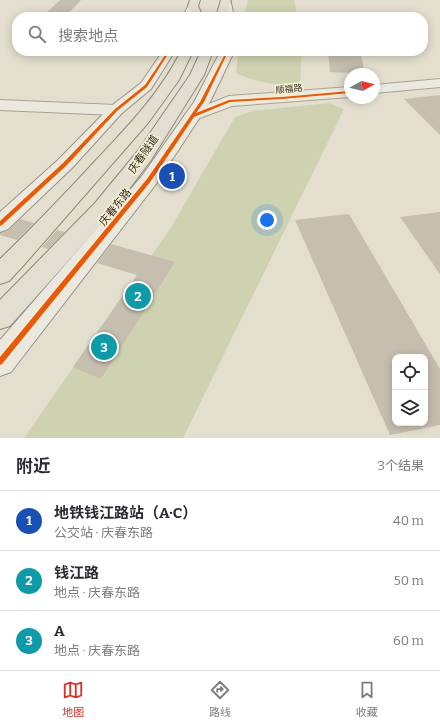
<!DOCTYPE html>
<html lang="zh">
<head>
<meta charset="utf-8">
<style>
	:root { --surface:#fff; --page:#f7f7f7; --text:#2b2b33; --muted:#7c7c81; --line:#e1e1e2; --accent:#d93025 }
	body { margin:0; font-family:Bitter,"Noto Sans SC",serif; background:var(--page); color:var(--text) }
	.controls { position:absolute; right:12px; bottom:12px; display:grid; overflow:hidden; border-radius:8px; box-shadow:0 2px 10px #0003 }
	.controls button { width:36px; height:36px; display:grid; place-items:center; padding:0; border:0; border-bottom:1px solid var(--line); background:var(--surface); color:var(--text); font:20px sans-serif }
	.compass { position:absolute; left:344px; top:68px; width:36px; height:36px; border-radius:50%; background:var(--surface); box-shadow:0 2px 10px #0003; rotate:82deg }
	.you { position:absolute; left:267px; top:220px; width:14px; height:14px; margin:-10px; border:3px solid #fff; border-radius:50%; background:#1a73e8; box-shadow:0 0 0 6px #1a73e833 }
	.badge { display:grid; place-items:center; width:26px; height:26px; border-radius:50%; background:var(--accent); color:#fff; font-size:13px; font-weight:700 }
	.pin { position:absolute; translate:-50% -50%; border:2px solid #fff; box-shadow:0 1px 4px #0006 }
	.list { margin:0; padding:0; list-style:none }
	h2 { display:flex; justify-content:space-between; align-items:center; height:52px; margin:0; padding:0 16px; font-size:17px }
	h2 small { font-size:13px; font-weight:400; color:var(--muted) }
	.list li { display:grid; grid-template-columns:26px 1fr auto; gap:12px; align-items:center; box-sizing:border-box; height:60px; padding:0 16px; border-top:1px solid var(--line) }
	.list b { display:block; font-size:15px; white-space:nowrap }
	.list p { margin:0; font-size:13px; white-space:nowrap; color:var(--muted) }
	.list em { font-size:13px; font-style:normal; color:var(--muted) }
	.icon { flex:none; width:22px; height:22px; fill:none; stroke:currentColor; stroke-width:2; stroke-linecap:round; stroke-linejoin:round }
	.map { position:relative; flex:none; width:440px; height:438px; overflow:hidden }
	.search { position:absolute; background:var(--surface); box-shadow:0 2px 10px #0003; left:12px; right:12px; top:12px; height:44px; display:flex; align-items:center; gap:10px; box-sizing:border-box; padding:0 14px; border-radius:16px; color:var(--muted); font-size:15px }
	.sheet { height:232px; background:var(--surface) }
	nav { display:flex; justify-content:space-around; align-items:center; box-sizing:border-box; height:56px; border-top:1px solid var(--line); background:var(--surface); font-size:11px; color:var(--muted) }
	nav a { display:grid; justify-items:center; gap:2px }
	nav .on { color:var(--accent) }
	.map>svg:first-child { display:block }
	.green { fill:#ced2b0 }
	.building { fill:#c6beae; fill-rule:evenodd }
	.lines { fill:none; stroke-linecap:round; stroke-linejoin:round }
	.minor-casing { stroke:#a8a396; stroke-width:2 }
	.secondary-casing { stroke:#989386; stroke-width:2 }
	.primary-casing { stroke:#8e887d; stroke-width:2 }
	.minor { fill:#ebe8df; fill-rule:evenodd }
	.secondary { fill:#ebe8df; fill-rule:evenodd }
	.primary { fill:#e2dfd0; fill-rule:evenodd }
	.cycleway-casing { stroke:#f3eed4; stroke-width:3 }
	.cycleway { fill:#e8590c; fill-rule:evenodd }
	.labels { text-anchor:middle; stroke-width:3.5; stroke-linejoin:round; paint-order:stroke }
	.far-street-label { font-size:9px; fill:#362d1f; stroke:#f3eed4 }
	.street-label { font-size:11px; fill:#362d1f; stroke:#f3eed4 }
</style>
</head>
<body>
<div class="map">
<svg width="440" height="438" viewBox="0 0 440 438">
	<rect width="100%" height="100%" fill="#e3decd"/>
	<!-- green -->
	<g class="green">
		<polygon points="248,0 294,0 298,17 244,17"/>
		<path d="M238 51H302L300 83C274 86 259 83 236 73Z"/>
		<polygon points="329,103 344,109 183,438 24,438 170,229 235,117 252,111"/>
	</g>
	<!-- building -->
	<g class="building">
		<polygon points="60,0 81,0 65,17 42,17"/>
		<polygon points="328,51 360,51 365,74 330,72"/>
		<polygon points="440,95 440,135 404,99"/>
		<polygon points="440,212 440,274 400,217"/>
		<path d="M349 214 440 369V425L390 435 295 220ZM395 357H425V423H395Z"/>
		<polygon points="20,219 34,223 17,240 0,235 0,233 9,230"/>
		<polygon points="57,230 65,232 48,249 42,247"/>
		<polygon points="111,244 175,262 101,379 73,367 137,275 97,263"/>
	</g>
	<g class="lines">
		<defs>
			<g id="minor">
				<polygon points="440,79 440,87 374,93 374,85"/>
				<polygon points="350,87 350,97 232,106 192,121 186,119 184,116 186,113 229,96"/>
				<polygon points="0,100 116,105 122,107 124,110 122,113 116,115 0,110"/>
			</g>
			<g id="secondary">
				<polygon points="226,0 231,3 234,17 224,17 221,3"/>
				<polygon points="193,3 198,6 193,17 183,17 189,4"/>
				<polygon points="163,51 175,51 151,89 122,113 72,168 8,229 0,232 0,212 58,160 110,107 141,83"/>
				<polygon points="220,51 232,51 232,56 210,102 156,184 11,372 0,376 0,340 142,176 194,102 218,56"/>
			</g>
			<g id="primary">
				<polygon points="190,0 200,0 198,6 203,17 193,17 188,6"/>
				<polygon points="221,0 231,0 226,17 216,17"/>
				<path d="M181 51H193L179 80 148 123 23 266 9 281 0 284V259C34 226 66 193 97 159 129 125 160 93 181 51Z"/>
				<polygon points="201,51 213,51 204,75 151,160 111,213 10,326 0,329 0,300 95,203 137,152 190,75"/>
			</g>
		</defs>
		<!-- minor casing -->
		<use href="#minor" class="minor-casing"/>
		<!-- secondary casing -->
		<use href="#secondary" class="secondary-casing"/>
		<!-- primary casing -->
		<use href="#primary" class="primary-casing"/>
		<!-- minor -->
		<use href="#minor" class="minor"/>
		<!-- secondary -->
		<use href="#secondary" class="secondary"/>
		<!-- primary -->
		<use href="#primary" class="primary"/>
		<defs>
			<g id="cycleway">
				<polygon points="168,51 170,51 147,87 117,111 67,165 2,225 0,226 0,221 63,163 115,109 145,85"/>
				<polygon points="225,51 227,51 226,56 204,102 196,113 229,100 282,97 350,91 350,93 282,99 230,102 194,117 151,181 2,364 0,365 0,357 147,179 200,102 224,56"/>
			</g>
		</defs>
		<!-- cycleway casing -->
		<use href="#cycleway" class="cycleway-casing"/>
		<!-- cycleway -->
		<use href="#cycleway" class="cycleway"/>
	</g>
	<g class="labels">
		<!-- far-street labels -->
		<g class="far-street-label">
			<text transform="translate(289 89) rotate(-5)" y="3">顺福路</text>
		</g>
		<!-- street labels -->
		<g class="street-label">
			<text transform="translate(143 154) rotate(-55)" y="4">庆春隧道</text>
			<text transform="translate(115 207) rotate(-51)" y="4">庆春东路</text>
		</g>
	</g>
</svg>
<div class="controls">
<button><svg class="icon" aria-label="locate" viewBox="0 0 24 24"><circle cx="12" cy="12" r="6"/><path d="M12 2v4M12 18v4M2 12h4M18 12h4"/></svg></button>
<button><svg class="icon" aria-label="layers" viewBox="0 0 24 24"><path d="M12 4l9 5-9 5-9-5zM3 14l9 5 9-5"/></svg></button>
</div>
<svg class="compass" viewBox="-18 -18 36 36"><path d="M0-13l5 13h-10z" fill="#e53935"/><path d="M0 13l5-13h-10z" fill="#7c7c81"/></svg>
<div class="you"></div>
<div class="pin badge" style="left:172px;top:176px;background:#1a4fb4">1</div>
<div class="pin badge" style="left:138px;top:296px;background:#0f9aa8">2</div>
<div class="pin badge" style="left:104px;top:347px;background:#0f9aa8">3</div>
<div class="search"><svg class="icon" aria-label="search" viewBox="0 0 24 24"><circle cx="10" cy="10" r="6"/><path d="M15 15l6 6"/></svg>搜索地点</div>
</div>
<section class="sheet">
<h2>附近<small>3个结果</small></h2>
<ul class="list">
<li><span class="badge" style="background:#1a4fb4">1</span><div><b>地铁钱江路站（A·C）</b><p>公交站 · 庆春东路</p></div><em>40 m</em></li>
<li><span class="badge" style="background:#0f9aa8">2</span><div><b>钱江路</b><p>地点 · 庆春东路</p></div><em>50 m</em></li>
<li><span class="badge" style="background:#0f9aa8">3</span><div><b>A</b><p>地点 · 庆春东路</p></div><em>60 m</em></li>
</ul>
</section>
<nav>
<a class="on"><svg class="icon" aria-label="map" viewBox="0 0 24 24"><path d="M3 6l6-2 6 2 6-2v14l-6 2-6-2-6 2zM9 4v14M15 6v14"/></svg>地图</a>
<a><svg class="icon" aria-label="directions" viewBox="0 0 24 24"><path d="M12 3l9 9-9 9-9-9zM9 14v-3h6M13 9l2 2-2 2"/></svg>路线</a>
<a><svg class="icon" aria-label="saved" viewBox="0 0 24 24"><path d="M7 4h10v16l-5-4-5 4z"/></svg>收藏</a>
</nav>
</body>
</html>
